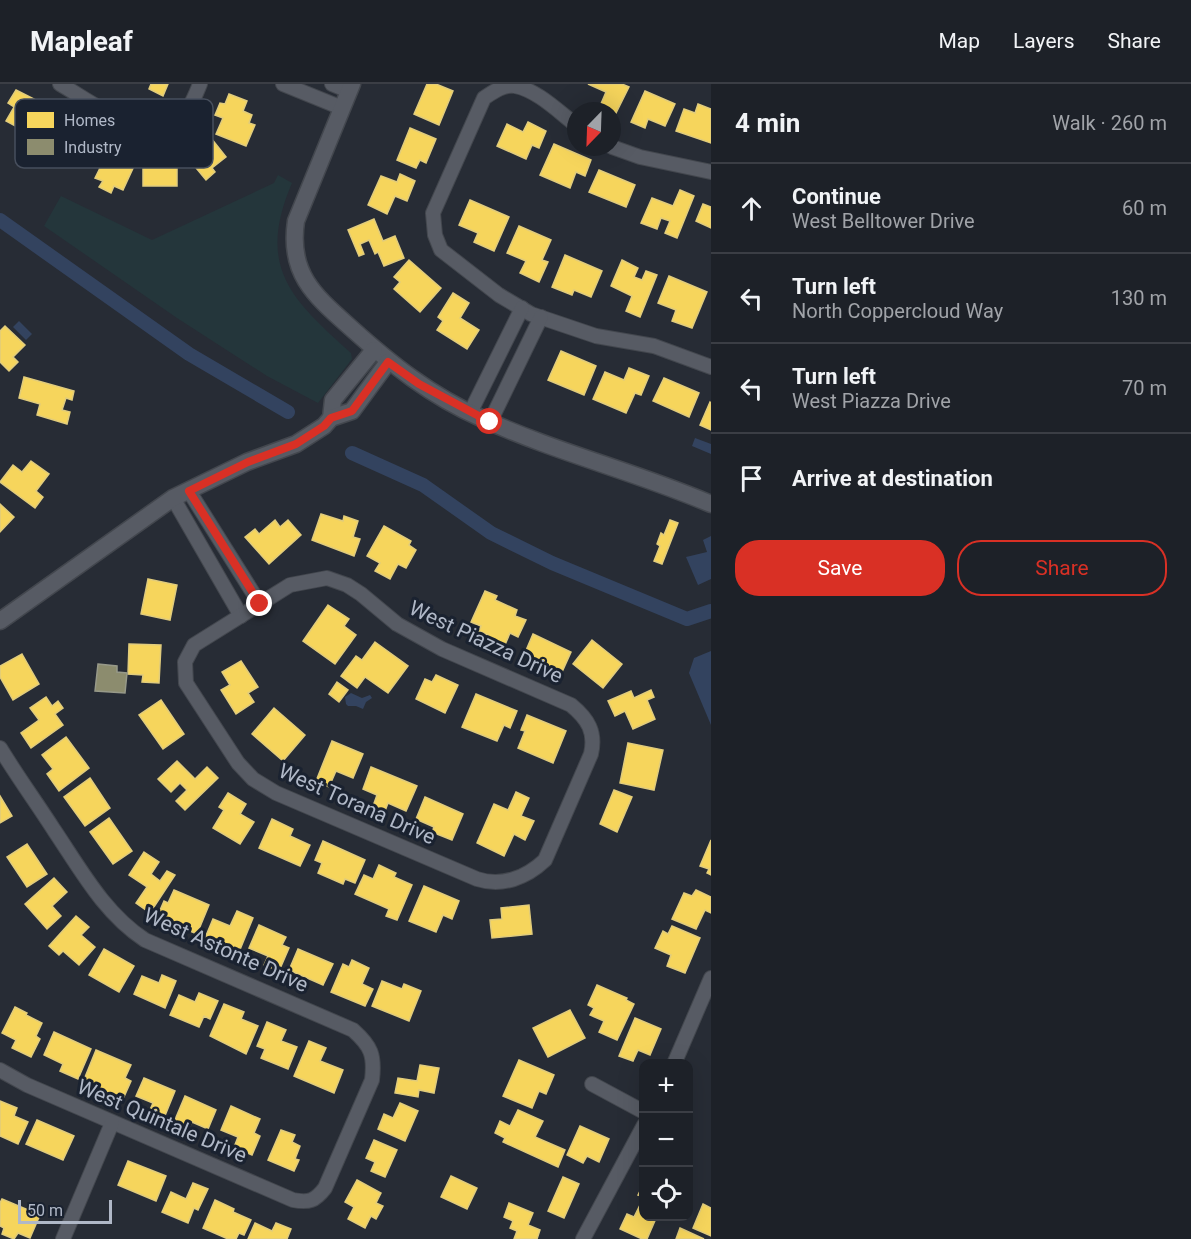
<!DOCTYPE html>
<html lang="en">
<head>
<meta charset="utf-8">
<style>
	:root { --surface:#1d2128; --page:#252930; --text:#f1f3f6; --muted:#a0a3a8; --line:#3b3e45; --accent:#d93025 }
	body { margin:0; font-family:Roboto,sans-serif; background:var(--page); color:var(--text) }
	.controls { position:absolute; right:18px; bottom:18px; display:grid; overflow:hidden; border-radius:12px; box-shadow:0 6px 24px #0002 }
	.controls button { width:54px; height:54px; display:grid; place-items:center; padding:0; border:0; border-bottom:2px solid var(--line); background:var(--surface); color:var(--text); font:30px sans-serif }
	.compass { position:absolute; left:567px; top:18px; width:54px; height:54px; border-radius:50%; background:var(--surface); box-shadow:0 6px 24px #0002; rotate:203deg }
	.scale { position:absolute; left:18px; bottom:15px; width:94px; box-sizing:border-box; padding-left:6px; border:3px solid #b0b8c7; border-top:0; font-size:16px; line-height:21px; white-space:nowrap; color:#b0b8c7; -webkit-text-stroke:4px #1a2230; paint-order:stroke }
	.stop { position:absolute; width:18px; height:18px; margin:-14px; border:4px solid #d93025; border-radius:50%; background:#fff }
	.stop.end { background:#d93025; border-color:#fff; box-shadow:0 2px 6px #0008 }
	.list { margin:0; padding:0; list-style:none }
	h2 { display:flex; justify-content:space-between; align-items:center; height:78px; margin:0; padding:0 24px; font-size:26px }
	h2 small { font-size:20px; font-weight:400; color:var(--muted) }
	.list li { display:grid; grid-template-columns:39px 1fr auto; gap:18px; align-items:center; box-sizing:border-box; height:90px; padding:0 24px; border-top:2px solid var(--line) }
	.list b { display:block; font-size:22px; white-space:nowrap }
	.list p { margin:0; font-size:20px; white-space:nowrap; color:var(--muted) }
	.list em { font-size:20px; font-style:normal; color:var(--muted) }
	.actions { display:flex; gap:12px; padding:18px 24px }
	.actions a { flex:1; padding:14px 0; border:2px solid var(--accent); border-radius:24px; text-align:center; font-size:21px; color:var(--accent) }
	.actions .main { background:var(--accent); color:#fff }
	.icon { flex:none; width:33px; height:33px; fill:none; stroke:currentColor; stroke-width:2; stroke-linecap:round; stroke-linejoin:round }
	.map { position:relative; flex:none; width:711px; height:1155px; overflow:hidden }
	header { display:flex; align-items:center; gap:36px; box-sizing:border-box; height:84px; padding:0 30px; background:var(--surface); border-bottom:2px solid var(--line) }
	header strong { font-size:28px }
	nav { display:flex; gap:33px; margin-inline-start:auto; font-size:21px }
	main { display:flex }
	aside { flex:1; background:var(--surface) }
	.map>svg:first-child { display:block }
	.green { fill:#24363b }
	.water { fill:#33435f }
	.homes { fill:#f6d55c; stroke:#e1cc7c; stroke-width:1.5 }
	.industry { fill:#8c8c6e; stroke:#979989; stroke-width:1.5 }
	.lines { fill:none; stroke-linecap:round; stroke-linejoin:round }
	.canal { stroke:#33435f; stroke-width:14 }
	.minor-casing { stroke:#43474e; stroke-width:16 }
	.tertiary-casing { stroke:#43474e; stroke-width:19 }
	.minor { stroke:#575b64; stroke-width:14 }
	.tertiary { stroke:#575b64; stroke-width:16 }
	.route { stroke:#d93025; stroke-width:8 }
	.labels { text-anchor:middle; stroke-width:6; stroke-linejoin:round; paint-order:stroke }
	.street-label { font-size:21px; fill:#b0b8c7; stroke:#1a2230 }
	.key { fill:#1a2230; stroke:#474f5d; stroke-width:1.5 }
	.key-label { font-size:16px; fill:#b0b8c7 }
</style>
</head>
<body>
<header>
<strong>Mapleaf</strong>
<nav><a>Map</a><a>Layers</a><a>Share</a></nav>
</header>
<main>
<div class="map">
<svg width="711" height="1155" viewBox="0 0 711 1155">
	<rect width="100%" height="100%" fill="#272c35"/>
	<!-- green -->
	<path class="green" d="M278 91 292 99C256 183 291 215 351 269L352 275 318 319 267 292 177 234 44 142 61 112 152 156 274 99Z"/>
	<!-- water -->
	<g class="water">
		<polygon points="19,237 32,250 26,256 13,243"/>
		<polygon points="695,354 711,360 711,370 692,362"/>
		<polygon points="711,452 711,495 698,501 686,473 707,468 703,456"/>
		<polygon points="711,567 711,641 689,589 694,574"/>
		<polygon points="351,609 362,614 370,611 372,614 366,618 363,625 356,622 348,622 346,620 345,613"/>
	</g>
	<!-- homes -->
	<g class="homes">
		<polygon points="151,0 168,0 163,12 149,5"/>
		<polygon points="427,0 436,0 453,7 439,41 414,30"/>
		<polygon points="588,0 622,0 629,3 616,29 600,22 606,8"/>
		<polygon points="16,6 38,17 35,22 45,27 28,57 19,53 23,46 6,37 14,23 8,19"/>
		<polygon points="645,7 675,20 665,42 648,35 645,44 631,38"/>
		<polygon points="229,10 247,17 243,27 252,31 249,39 255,41 246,62 216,50 223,34 215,31 220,19 225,20"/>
		<polygon points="698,20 711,25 711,59 676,47 684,25 695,29"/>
		<polygon points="528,38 546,47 539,64 532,61 526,75 497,62 507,40 523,48"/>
		<polygon points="410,44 436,55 426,79 420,76 416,84 397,76"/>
		<polygon points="207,49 226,73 212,84 215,88 206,96 183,68"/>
		<polygon points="554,60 591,76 585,92 576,88 570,104 540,91"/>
		<polygon points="111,61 123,67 119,75 134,82 123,106 114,102 111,109 99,103 103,97 95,94 100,84 90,79 98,62 108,67"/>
		<polygon points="160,71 177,71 177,102 143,102 143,79 160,79"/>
		<polygon points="599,86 635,101 626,123 589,108"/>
		<polygon points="400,90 415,97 407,117 395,112 387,130 368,121 381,92 397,98"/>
		<polygon points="680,106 694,112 677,154 665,149 670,137 661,134 657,145 641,139 652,114 673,122"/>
		<polygon points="470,116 509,133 494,167 474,158 478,149 459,141"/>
		<polygon points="703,120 711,123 711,144 696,137"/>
		<polygon points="374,135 383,157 395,152 404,174 384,182 378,168 375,170 369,156 360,160 364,170 359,172 348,146"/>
		<polygon points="519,142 551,156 542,176 548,178 539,198 520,189 526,177 507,169"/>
		<polygon points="565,171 602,187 591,213 574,206 572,211 552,203"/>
		<polygon points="409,176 441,204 420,228 394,205 400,198 394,193"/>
		<polygon points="622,176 638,184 634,193 642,196 646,187 657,191 640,233 626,227 632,212 611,202"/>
		<polygon points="669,192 707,208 692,244 672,237 676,226 658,219"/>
		<polygon points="453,209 469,219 460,234 479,246 467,265 437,246 443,237 438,233"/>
		<polygon points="5,242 25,261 13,273 18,278 9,287 0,278 0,247"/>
		<polygon points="561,267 596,282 584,311 548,296"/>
		<polygon points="629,284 649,292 641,311 635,309 626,329 593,315 605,288 624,296"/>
		<polygon points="24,293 74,307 72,316 66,314 62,326 70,328 67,340 37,331 40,320 19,314"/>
		<polygon points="664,294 699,309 689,333 653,317"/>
		<polygon points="710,318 711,319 711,346 700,341"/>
		<polygon points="31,377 49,390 36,407 43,413 35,424 0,398 13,381 22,388"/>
		<polygon points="0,420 14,433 0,448"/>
		<polygon points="321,430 343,437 344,432 358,437 353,453 360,455 354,472 312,456"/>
		<polygon points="275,436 280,443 288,436 301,451 269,480 245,453 255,445 259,450"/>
		<polygon points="670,436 678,439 662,480 654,477 660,462 657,460 661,449 664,451"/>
		<polygon points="384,442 411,457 409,461 416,466 406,484 398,480 390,495 375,487 380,479 367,472"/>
		<polygon points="148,495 177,501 170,536 141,530"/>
		<polygon points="485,507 497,512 495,516 517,526 515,532 526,536 518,553 510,549 504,563 486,556 488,551 479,547 481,542 471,538"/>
		<polygon points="328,521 349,535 344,542 356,551 335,580 303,557"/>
		<polygon points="533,550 571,568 562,588 524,571"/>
		<polygon points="592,556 622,580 603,604 573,580"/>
		<polygon points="375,558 408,582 388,609 365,593 357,604 341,592 356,572 362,576"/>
		<polygon points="129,560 161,561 159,599 142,598 143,591 128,590"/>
		<polygon points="22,570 39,600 13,616 0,593 0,582"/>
		<polygon points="241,577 258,603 248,609 254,618 236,630 221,606 230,601 222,588"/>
		<polygon points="436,591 458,601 445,629 416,615 425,595 432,598"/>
		<polygon points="337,598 348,606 339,618 329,610"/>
		<polygon points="651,606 654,613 647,616 655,635 633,645 625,627 615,632 608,617 631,607 634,614"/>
		<polygon points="476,610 517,627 510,644 504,641 497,657 462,643"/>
		<polygon points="46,613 52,622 58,617 63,624 55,630 63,641 31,664 21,649 39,636 30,624"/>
		<polygon points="161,616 184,650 163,665 139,631"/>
		<polygon points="274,624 305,651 283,677 252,650"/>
		<polygon points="527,631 566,647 553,679 518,664 525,647 521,646"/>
		<polygon points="66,653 89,684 59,707 47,690 53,685 42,671"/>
		<polygon points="332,657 363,670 353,694 336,687 329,703 316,697"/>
		<polygon points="628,659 663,666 654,706 620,699"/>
		<polygon points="177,677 195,695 207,683 218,694 185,726 176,717 187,706 180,699 171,708 158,695"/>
		<polygon points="371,683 417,702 406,727 388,719 385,727 373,722 377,711 363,705"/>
		<polygon points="90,694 110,724 85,742 64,713"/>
		<polygon points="614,706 632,713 617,748 600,740"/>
		<polygon points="516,708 529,714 521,732 534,737 525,756 514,750 504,772 477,759 494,720 508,726"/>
		<polygon points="228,709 246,720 240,730 254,738 240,760 213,744 224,726 219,723"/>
		<polygon points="0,712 12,732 0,739"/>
		<polygon points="425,713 463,730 452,756 432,748 434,743 416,735"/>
		<polygon points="109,734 132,767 113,780 90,748"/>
		<polygon points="272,735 293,745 290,752 310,761 300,782 259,764"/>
		<polygon points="711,756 711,791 707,789 709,785 700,782"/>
		<polygon points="323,757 365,776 355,799 345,795 343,800 318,789 322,779 315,776"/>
		<polygon points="27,760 47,790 27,803 7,773"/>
		<polygon points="144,768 159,778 151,790 160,797 167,787 175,791 150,829 136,819 147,803 129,791"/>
		<polygon points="379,781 396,789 394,793 412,801 397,836 386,832 389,825 355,810 364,791 373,795"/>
		<polygon points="54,794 67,808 52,822 61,832 47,845 25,820"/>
		<polygon points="424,802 459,817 452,835 443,831 436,848 409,837"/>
		<polygon points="174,806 209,821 197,850 157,833 164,817 168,819"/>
		<polygon points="696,806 711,813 711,829 705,826 696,845 672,835 684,809 692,812"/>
		<polygon points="529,821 532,850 492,854 490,836 502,835 501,824"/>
		<polygon points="237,827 253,834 239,868 205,854 213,835 230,842"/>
		<polygon points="76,832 89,843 81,851 95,863 79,881 63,867 59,871 49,862"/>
		<polygon points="259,841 286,853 282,861 289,864 279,887 264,881 268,872 249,864"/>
		<polygon points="672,842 700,854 685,889 667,882 671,871 655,864 663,847 668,850"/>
		<polygon points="104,865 134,882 119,908 89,891"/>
		<polygon points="298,865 333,880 323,901 289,886"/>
		<polygon points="352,876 369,884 362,900 373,905 365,922 331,908 343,880 349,883"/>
		<polygon points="162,891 176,897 165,924 134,910 142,892 159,899"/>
		<polygon points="382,897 402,905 404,900 421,907 409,937 372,922"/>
		<polygon points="597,901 627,914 626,916 634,920 617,956 599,948 604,937 590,931 594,924 588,921"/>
		<polygon points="199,909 218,917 210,935 204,932 199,943 170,931 179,911 195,918"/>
		<polygon points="224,920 244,928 241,935 258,942 246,970 210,952"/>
		<polygon points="15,923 27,929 26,931 42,939 36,952 40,955 31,973 12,964 16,956 2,949"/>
		<polygon points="570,926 585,954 548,973 533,944"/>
		<polygon points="635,934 661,945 650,971 638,966 633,977 619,972"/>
		<polygon points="267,938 286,946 281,957 297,963 288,985 261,974 265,965 257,962"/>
		<polygon points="54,948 91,965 78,995 60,987 63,980 44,971"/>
		<polygon points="309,957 326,964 320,977 343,986 334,1009 294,992"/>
		<polygon points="96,966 131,981 125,994 131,997 123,1015 83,998"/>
		<polygon points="519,976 554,991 546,1010 539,1007 532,1024 503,1012"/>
		<polygon points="420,981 439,984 434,1009 419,1006 418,1013 395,1009 398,994 417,997"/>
		<polygon points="144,994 175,1007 164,1034 149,1028 153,1019 136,1012"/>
		<polygon points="185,1012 216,1026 208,1045 192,1038 189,1044 174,1038"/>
		<polygon points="0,1017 17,1024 14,1032 28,1038 18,1060 0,1052"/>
		<polygon points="400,1019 418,1027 405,1057 378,1045 384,1030 393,1034"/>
		<polygon points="231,1022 260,1035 254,1049 260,1052 252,1071 234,1063 238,1053 221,1046"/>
		<polygon points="518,1026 543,1037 535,1053 565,1066 558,1083 503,1058 505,1054 495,1049 500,1037 510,1042"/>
		<polygon points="37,1036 74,1052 63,1076 26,1060"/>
		<polygon points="580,1042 609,1055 599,1078 587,1072 583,1079 567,1071"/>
		<polygon points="281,1046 295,1051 292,1058 300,1062 295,1075 299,1076 294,1087 268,1076"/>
		<polygon points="374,1056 397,1066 385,1093 371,1087 375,1078 366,1074"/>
		<polygon points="128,1077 166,1092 156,1117 118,1101"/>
		<polygon points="451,1092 477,1104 467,1125 441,1113"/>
		<polygon points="563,1093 579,1100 564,1134 548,1127"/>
		<polygon points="357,1096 381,1109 376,1119 383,1122 376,1135 371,1132 365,1144 348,1135 354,1123 345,1118"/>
		<polygon points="193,1099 208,1105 198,1126 194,1124 188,1139 162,1128 171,1108 186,1115"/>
		<polygon points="644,1099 644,1113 638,1111"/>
		<polygon points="2,1115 40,1131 30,1154 18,1149 14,1155 2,1150 4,1144 0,1142 0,1119"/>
		<polygon points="215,1116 234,1125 233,1128 251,1136 244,1151 239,1149 236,1155 228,1155 203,1144"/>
		<polygon points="509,1119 533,1129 528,1141 540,1146 537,1155 514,1155 517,1147 510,1144 513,1137 504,1133"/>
		<polygon points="641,1119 644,1120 644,1132 657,1132 647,1155 642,1155 620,1145 627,1130 634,1133"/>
		<polygon points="703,1120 711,1124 711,1152 693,1144"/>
		<polygon points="255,1139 272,1147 276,1139 291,1145 287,1155 248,1155"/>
		<polygon points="680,1144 704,1155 676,1155"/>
	</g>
	<!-- industry -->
	<polygon class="industry" points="98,580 117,582 117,588 127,589 125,609 95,607"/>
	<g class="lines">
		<!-- canal -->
		<g class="canal">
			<polyline points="0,136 189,270 288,328"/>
			<polyline points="352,369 423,401 491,449 552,479 687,535 711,527"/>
		</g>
		<defs>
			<g id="minor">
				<path d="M60 0C90 17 145 61 178 36 189 28 195 12 200 0"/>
				<polyline points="283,0 342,24"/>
				<polyline points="332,0 349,7"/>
				<path d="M576 41C559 28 537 6 515 2 504 0 493 8 484 14L433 129 435 151 441 166 499 211 531 230 596 252 654 262 711 283"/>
				<polyline points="612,63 640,73 711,88"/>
				<polyline points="470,329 522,224"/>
				<polyline points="490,338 541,233"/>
				<polyline points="189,407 260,520"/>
				<polyline points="173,414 241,532"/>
				<path d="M327 494 347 501 361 510 397 540 442 565 571 621C588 635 596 648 591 670L545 776C526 794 502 803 477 795L276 709 253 695 238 679 186 599 185 578 194 561 290 501Z"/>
				<path d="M0 664C17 692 36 718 54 746 81 786 104 829 145 856L353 946C371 962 375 971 372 996L325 1104C315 1117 309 1119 293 1116L27 1001 0 986"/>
				<polyline points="674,980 711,894"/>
				<polyline points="592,1000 644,1028"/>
				<polyline points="63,1155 112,1039"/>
				<polyline points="583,1155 644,1041"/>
			</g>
			<g id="tertiary">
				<path d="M352 0 296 137C288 190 315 212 351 244 391 280 431 312 481 334 555 368 636 388 711 420"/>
				<polyline points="331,334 333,316 374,266"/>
				<polyline points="0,537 173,414 247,378 296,360 324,342 331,334 352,327 388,278"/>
			</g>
		</defs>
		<!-- minor casing -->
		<use href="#minor" class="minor-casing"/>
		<!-- tertiary casing -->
		<use href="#tertiary" class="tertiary-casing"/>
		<!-- minor -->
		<use href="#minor" class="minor"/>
		<!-- tertiary -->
		<use href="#tertiary" class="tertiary"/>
	</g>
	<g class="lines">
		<!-- route -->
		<polyline class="route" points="260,520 189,407 248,378 296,360 324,342 331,334 352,327 388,278 419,300 490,338"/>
	</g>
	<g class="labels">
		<!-- street labels -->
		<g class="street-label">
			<text transform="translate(486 558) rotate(25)" y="7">West Piazza Drive</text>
			<text transform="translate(357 720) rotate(24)" y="7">West Torana Drive</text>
			<text transform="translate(226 866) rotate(24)" y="7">West Astonte Drive</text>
			<text transform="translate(162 1037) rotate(23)" y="7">West Quintale Drive</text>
		</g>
	</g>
	<!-- legend -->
	<rect x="15" y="15" width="198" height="69" rx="9" class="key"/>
	<rect x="27" y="28" width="27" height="16" fill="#f6d55c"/>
	<rect x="27" y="55" width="27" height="16" fill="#8c8c6e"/>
	<g class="key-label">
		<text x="64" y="42">Homes</text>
		<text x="64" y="69">Industry</text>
	</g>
</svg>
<div class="controls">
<button>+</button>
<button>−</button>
<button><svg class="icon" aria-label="locate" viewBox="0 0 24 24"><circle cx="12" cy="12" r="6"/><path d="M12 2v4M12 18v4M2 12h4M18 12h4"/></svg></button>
</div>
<svg class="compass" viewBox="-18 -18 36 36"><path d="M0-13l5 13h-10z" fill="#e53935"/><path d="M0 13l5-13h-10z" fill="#a0a3a8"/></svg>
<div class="scale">50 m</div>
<div class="stop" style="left:490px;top:338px"></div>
<div class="stop end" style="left:260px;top:520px"></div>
</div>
<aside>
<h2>4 min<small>Walk · 260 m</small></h2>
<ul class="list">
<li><svg class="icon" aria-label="ahead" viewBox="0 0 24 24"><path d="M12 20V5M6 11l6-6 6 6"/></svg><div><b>Continue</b><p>West Belltower Drive</p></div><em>60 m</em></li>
<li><svg class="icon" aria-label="left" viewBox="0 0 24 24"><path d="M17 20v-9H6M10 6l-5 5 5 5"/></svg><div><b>Turn left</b><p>North Coppercloud Way</p></div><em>130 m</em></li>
<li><svg class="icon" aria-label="left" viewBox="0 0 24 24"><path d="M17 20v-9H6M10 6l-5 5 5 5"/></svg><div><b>Turn left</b><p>West Piazza Drive</p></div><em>70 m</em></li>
<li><svg class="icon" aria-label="arrive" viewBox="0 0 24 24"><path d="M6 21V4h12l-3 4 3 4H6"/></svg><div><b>Arrive at destination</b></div></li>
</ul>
<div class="actions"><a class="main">Save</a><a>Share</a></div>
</aside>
</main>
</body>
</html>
